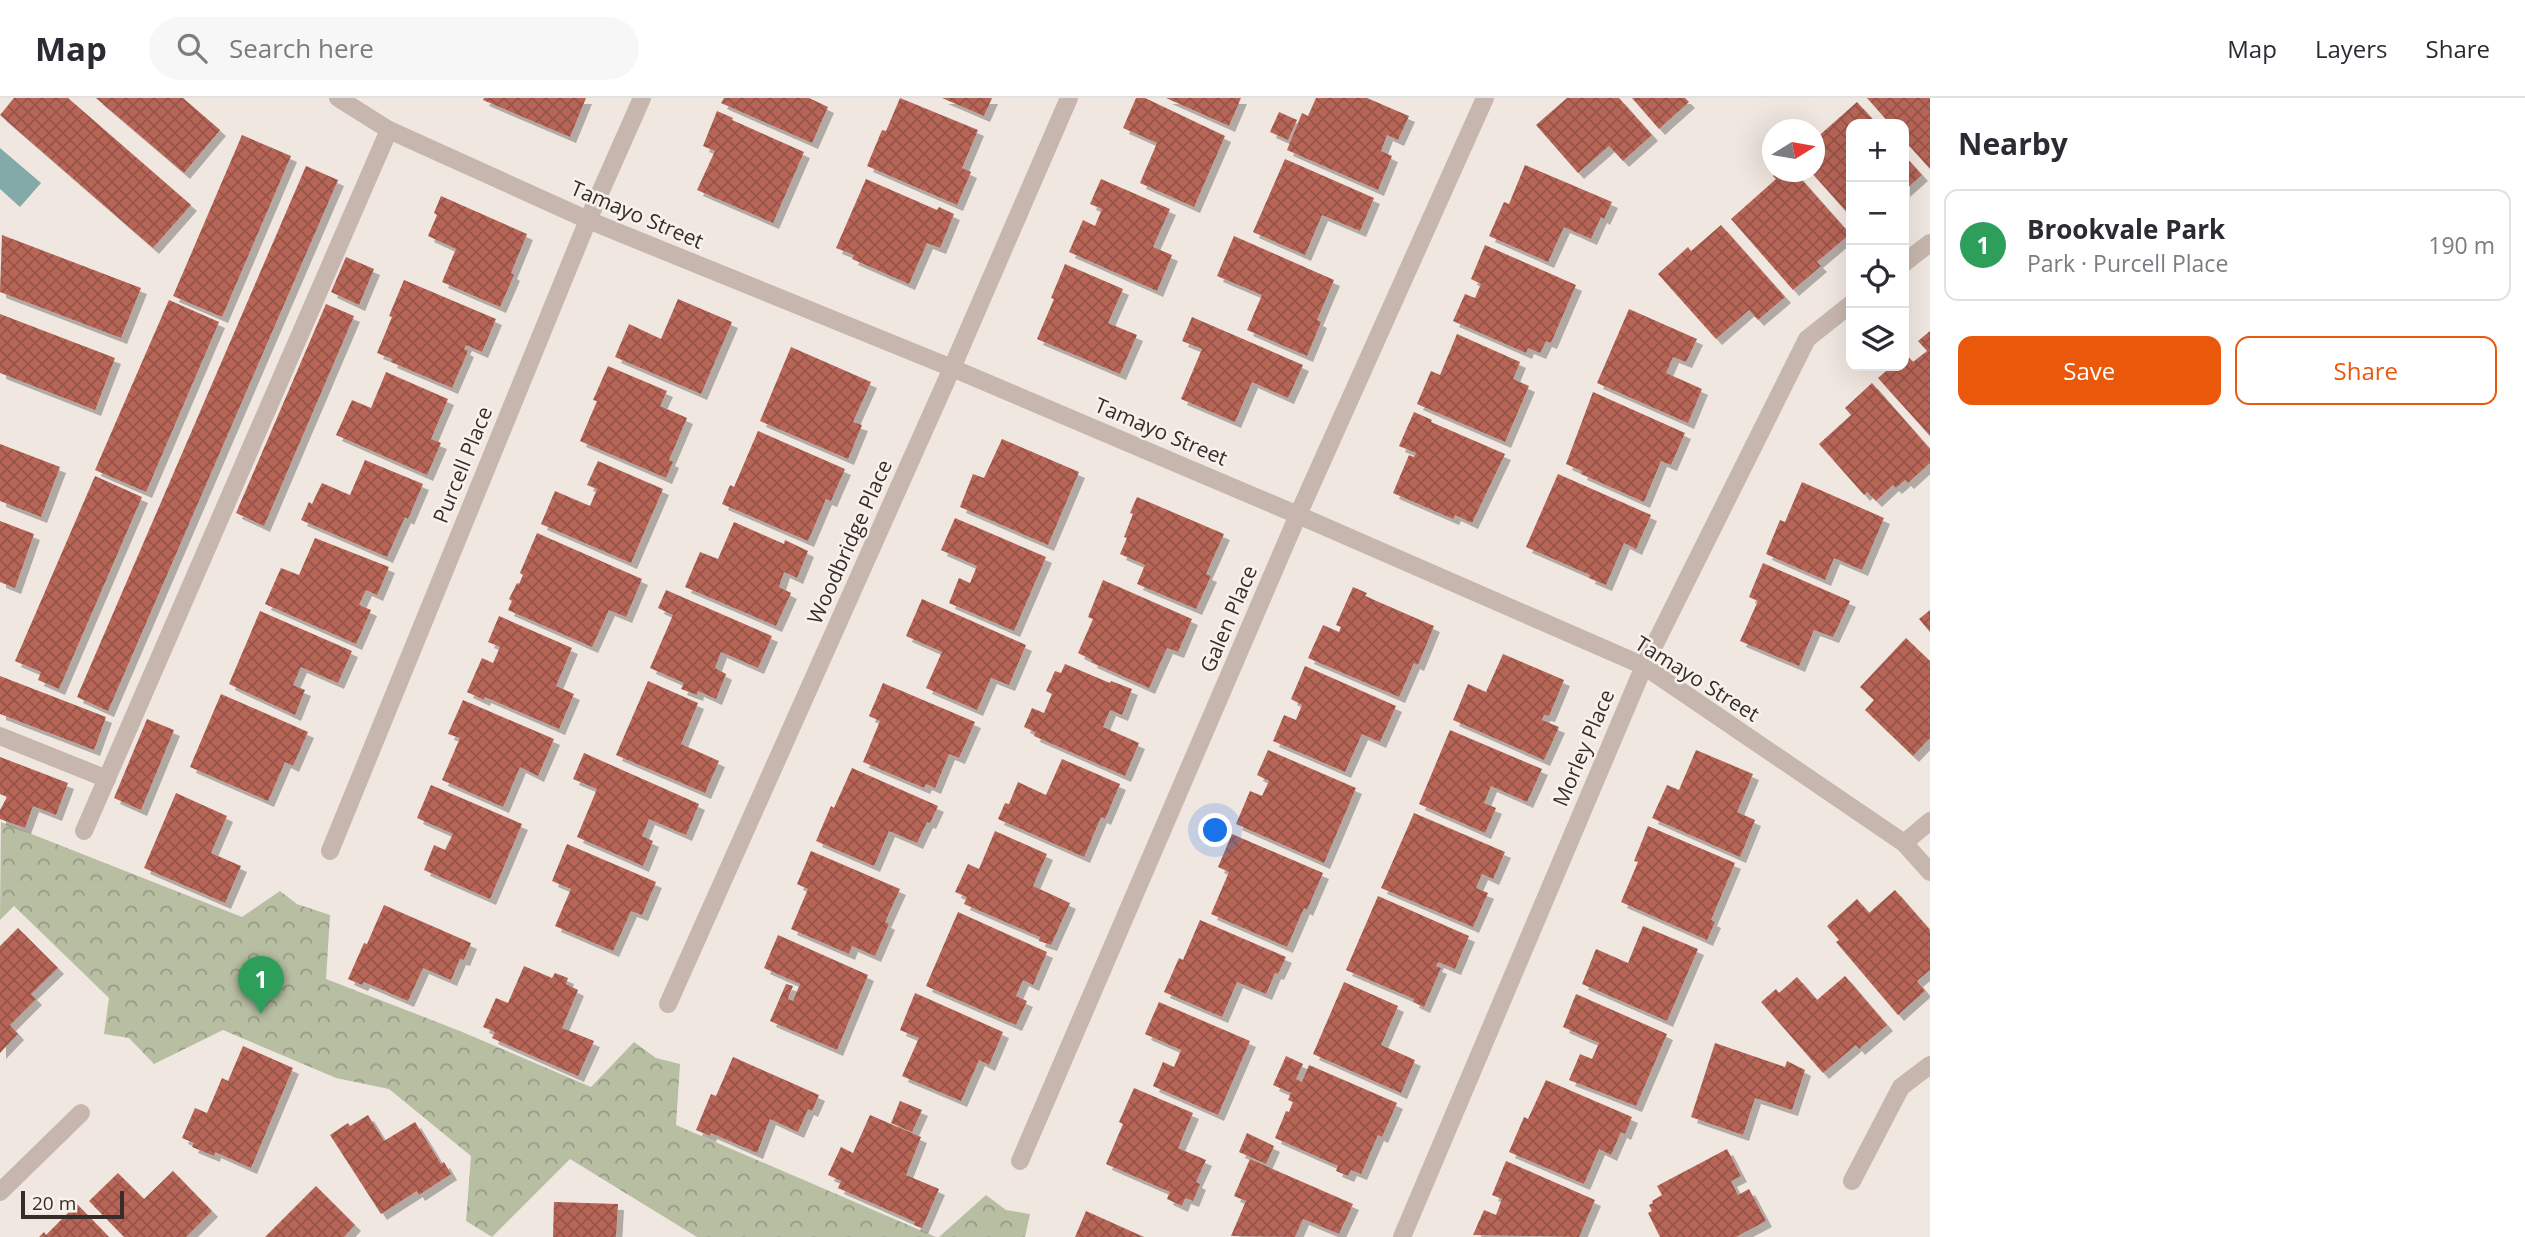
<!DOCTYPE html>
<html lang="en">
<head>
<meta charset="utf-8">
<style>
	:root { --surface:#fff; --page:#f7f7f7; --text:#2b2b33; --muted:#7c7c81; --line:#e1e1e2; --accent:#ea580c }
	body { margin:0; font-family:"Open Sans",sans-serif; background:var(--page); color:var(--text) }
	.controls { position:absolute; right:21px; top:21px; display:grid; overflow:hidden; border-radius:14px; box-shadow:0 7px 28px #0002 }
	.controls button { width:63px; height:63px; display:grid; place-items:center; padding:0; border:0; border-bottom:2px solid var(--line); background:var(--surface); color:var(--text); font:35px sans-serif }
	.compass { position:absolute; left:1762px; top:21px; width:63px; height:63px; border-radius:50%; background:var(--surface); box-shadow:0 7px 28px #0002; rotate:79deg }
	.scale { position:absolute; left:21px; bottom:18px; width:103px; box-sizing:border-box; padding-left:7px; border:4px solid #362d2b; border-top:0; font-size:19px; line-height:24px; white-space:nowrap; color:#362d2b; -webkit-text-stroke:5px #f8f1ec; paint-order:stroke }
	.you { position:absolute; left:1216px; top:733px; width:24px; height:24px; margin:-18px; border:5px solid #fff; border-radius:50%; background:#1a73e8; box-shadow:0 0 0 10px #1a73e833 }
	.badge { display:grid; place-items:center; width:46px; height:46px; border-radius:50%; background:var(--accent); color:#fff; font-size:23px; font-weight:700 }
	.pin { position:absolute; translate:-50% -58px; filter:drop-shadow(0 2px 4px #0008) }
	.pin::after { content:''; position:absolute; top:37px; width:24px; height:21px; background:inherit; clip-path:polygon(0 0,100% 0,50% 100%) }
	.list { margin:0; padding:0; list-style:none }
	h2 { display:flex; justify-content:space-between; align-items:center; height:91px; margin:0; padding:0 28px; font-size:30px }
	h2 small { font-size:23px; font-weight:400; color:var(--muted) }
	.list li { display:grid; grid-template-columns:46px 1fr auto; gap:21px; align-items:center; box-sizing:border-box; height:112px; margin:0 14px 14px; padding:0 14px; border:2px solid var(--line); border-radius:14px }
	.list b { display:block; font-size:26px; white-space:nowrap }
	.list p { margin:0; font-size:23px; white-space:nowrap; color:var(--muted) }
	.list em { font-size:23px; font-style:normal; color:var(--muted) }
	.actions { display:flex; gap:14px; padding:21px 28px }
	.actions a { flex:1; padding:16px 0; border:2px solid var(--accent); border-radius:14px; text-align:center; font-size:24px; color:var(--accent) }
	.actions .main { background:var(--accent); color:#fff }
	.icon { flex:none; width:38px; height:38px; fill:none; stroke:currentColor; stroke-width:2; stroke-linecap:round; stroke-linejoin:round }
	.map { position:relative; flex:none; width:1930px; height:1139px; overflow:hidden }
	header { display:flex; align-items:center; gap:42px; box-sizing:border-box; height:98px; padding:0 35px; background:var(--surface); border-bottom:2px solid var(--line) }
	header strong { font-size:33px }
	nav { display:flex; gap:38px; margin-inline-start:auto; font-size:24px }
	.search { width:490px; height:63px; background:var(--page); display:flex; align-items:center; gap:18px; box-sizing:border-box; padding:0 24px; border-radius:38px; color:var(--muted); font-size:26px }
	main { display:flex }
	aside { flex:1; background:var(--surface) }
	.map>svg:first-child { display:block }
	.forest { fill:url(#forest-crowns) }
	.water { fill:#82aaa8 }
	.building { fill:url(#building-cross-hatch); filter:url(#shadow) }
	.lines { fill:none; stroke-linecap:round; stroke-linejoin:round }
	.lane { stroke:#c7b6ad; stroke-width:18 }
	.street { stroke:#c7b6ad; stroke-width:18 }
	.labels { text-anchor:middle; stroke-width:5; stroke-linejoin:round; paint-order:stroke }
	.street-label { font-size:21px; fill:#362d2b; stroke:#f8f1ec }
</style>
</head>
<body>
<header>
<strong>Map</strong>
<div class="search"><svg class="icon" aria-label="search" viewBox="0 0 24 24"><circle cx="10" cy="10" r="6"/><path d="M15 15l6 6"/></svg>Search here</div>
<nav><a>Map</a><a>Layers</a><a>Share</a></nav>
</header>
<main>
<div class="map">
<svg width="1930" height="1139" viewBox="0 0 1930 1139">
	<defs>
		<pattern id="forest-crowns" width="20" height="18" patternUnits="userSpaceOnUse" patternTransform="scale(1.75)"><rect width="20" height="18" fill="#b7bea2"/><path d="M2 6a3 3 0 1 1 6 0M12 15a3 3 0 1 1 6 0" fill="none" stroke="#969b84"/></pattern>
		<pattern id="building-cross-hatch" width="8" height="8" patternUnits="userSpaceOnUse" patternTransform="scale(1.75)"><rect width="8" height="8" fill="#b76557"/><path d="M0 0l8 8M0 8l8-8" fill="none" stroke="#965448"/></pattern>
		<filter id="shadow"><feDropShadow dx="6" dy="6" stdDeviation="0" flood-color="#0004"/></filter>
	</defs>
	<rect width="100%" height="100%" fill="#f0e7e0"/>
	<!-- forest -->
	<g class="forest">
		<polygon points="1,724 242,819 280,793 297,806 330,817 326,881 460,933 591,989 634,944 656,960 680,966 676,1027 936,1139 697,1139 570,1061 492,1139 466,1123 471,1058 389,991 336,980 223,932 154,966 129,940 104,936 109,900 14,808 0,822"/>
		<polygon points="986,1097 1006,1112 1030,1116 1025,1139 939,1139"/>
	</g>
	<!-- water -->
	<polygon class="water" points="0,50 41,85 20,109 0,91"/>
	<!-- building -->
	<g class="building">
		<polygon points="14,0 68,0 191,107 153,150 0,17"/>
		<polygon points="96,0 183,0 220,32 184,75"/>
		<polygon points="484,0 586,0 570,39 483,2"/>
		<polygon points="724,0 809,0 828,9 812,45 721,5"/>
		<polygon points="900,0 978,32 962,70 971,74 957,107 867,68 882,32 886,33"/>
		<polygon points="942,0 992,0 984,18"/>
		<polygon points="1136,0 1145,0 1225,38 1194,109 1140,85 1157,45 1123,30"/>
		<polygon points="1166,0 1241,0 1229,28"/>
		<polygon points="1316,0 1367,0 1409,18 1398,42 1387,37 1381,53 1392,58 1378,92 1287,52 1302,15 1308,18"/>
		<polygon points="1567,0 1619,0 1652,37 1623,63 1609,48 1578,75 1536,27"/>
		<polygon points="1632,0 1685,0 1689,4 1659,31"/>
		<polygon points="1867,0 1930,0 1930,71 1904,42 1904,26 1890,26"/>
		<polygon points="1857,4 1877,26 1851,26 1851,119 1811,74 1814,74 1814,42"/>
		<polygon points="717,13 733,20 732,22 804,54 773,125 697,92 715,53 703,48"/>
		<polygon points="1279,14 1297,22 1288,42 1270,34"/>
		<polygon points="242,37 291,58 222,219 173,198"/>
		<polygon points="1904,57 1922,77 1904,93"/>
		<polygon points="1285,61 1374,100 1360,133 1322,117 1305,157 1253,134"/>
		<polygon points="1525,67 1612,104 1604,121 1601,119 1591,141 1564,129 1548,164 1489,138 1504,104 1509,106"/>
		<polygon points="306,68 338,82 108,613 77,599"/>
		<polygon points="1778,74 1795,74 1850,136 1817,164 1821,168 1793,192 1731,121 1776,81 1773,78"/>
		<polygon points="866,81 937,112 939,109 954,116 940,150 927,145 909,186 852,161 854,157 836,150"/>
		<polygon points="1101,81 1170,111 1153,149 1172,157 1157,193 1069,154 1083,122 1095,128 1102,111 1090,106"/>
		<polygon points="441,98 527,136 511,175 514,177 500,209 442,184 456,151 428,138 437,117 434,115"/>
		<polygon points="1721,127 1785,199 1758,222 1749,212 1716,241 1658,176 1688,149 1691,153"/>
		<polygon points="2,137 141,190 121,240 0,194"/>
		<polygon points="1234,138 1334,182 1317,222 1321,224 1307,258 1247,232 1262,197 1217,178"/>
		<polygon points="1485,147 1576,187 1551,245 1546,243 1540,255 1528,250 1526,255 1453,223 1465,196 1475,200 1481,186 1471,181"/>
		<polygon points="346,159 374,171 359,207 331,194"/>
		<polygon points="1065,166 1123,191 1108,225 1137,237 1120,276 1037,241 1054,201 1051,200"/>
		<polygon points="404,182 496,221 482,254 466,247 464,251 468,253 452,290 391,264 392,261 377,255 392,219 389,218"/>
		<polygon points="678,201 732,224 701,296 615,259 629,226 661,241"/>
		<polygon points="169,202 219,224 146,394 95,372"/>
		<polygon points="326,206 354,218 264,428 236,415"/>
		<polygon points="1629,211 1697,241 1686,264 1673,259 1666,275 1702,291 1688,325 1597,285"/>
		<polygon points="0,216 115,260 95,312 0,275"/>
		<polygon points="1192,219 1303,267 1288,300 1252,284 1235,324 1181,301 1202,251 1182,243"/>
		<polygon points="1930,233 1930,338 1878,280 1892,268 1904,268 1906,256 1913,264 1927,253 1918,243"/>
		<polygon points="1457,236 1520,264 1513,281 1529,288 1505,344 1417,306 1431,273 1440,277"/>
		<polygon points="791,249 871,284 853,324 862,327 848,361 760,323"/>
		<polygon points="608,268 667,293 660,308 687,320 669,362 673,364 666,380 580,343 597,303 593,302"/>
		<polygon points="386,274 448,301 431,341 441,345 427,377 336,337 352,302 371,310"/>
		<polygon points="1872,285 1930,351 1930,365 1908,385 1905,382 1896,390 1893,387 1876,403 1867,394 1864,397 1819,346 1851,317 1845,310"/>
		<polygon points="1593,294 1685,335 1671,367 1661,363 1644,404 1581,376 1582,373 1566,366"/>
		<polygon points="1414,314 1432,322 1431,324 1505,356 1472,425 1455,417 1453,421 1393,395 1409,357 1414,359 1416,355 1399,348"/>
		<polygon points="758,333 845,371 831,403 826,401 808,443 722,406 730,387 734,389"/>
		<polygon points="1002,341 1079,374 1048,447 960,409 973,376 984,380"/>
		<polygon points="0,346 60,369 41,419 0,403"/>
		<polygon points="365,362 423,386 408,421 405,419 387,459 301,422 309,404 312,406 322,385 350,397"/>
		<polygon points="598,363 663,391 631,465 541,426 555,393 590,408 597,391 587,387"/>
		<polygon points="1558,376 1651,417 1636,451 1624,445 1606,487 1589,480 1590,477 1526,449"/>
		<polygon points="95,378 142,399 59,591 38,582 41,574 15,563"/>
		<polygon points="1802,384 1884,420 1862,472 1834,460 1825,482 1766,456 1780,422 1785,424"/>
		<polygon points="1137,399 1224,436 1206,476 1211,478 1196,511 1137,486 1145,467 1120,456 1127,440 1124,439 1133,416 1130,415"/>
		<polygon points="955,420 1046,459 1014,533 949,505 959,480 970,485 977,468 941,452"/>
		<polygon points="0,423 34,436 15,490 0,484"/>
		<polygon points="734,424 784,446 785,442 808,453 797,480 784,474 779,489 791,495 776,528 685,489 700,454 718,461"/>
		<polygon points="537,435 642,481 626,519 609,512 592,549 508,512 512,503 509,501 517,485 519,486 523,477 520,475"/>
		<polygon points="315,440 389,469 377,497 366,492 359,507 371,512 356,546 265,506 281,470 299,477"/>
		<polygon points="1763,465 1850,503 1833,539 1814,532 1799,568 1740,543 1758,503 1749,499"/>
		<polygon points="1103,482 1192,521 1178,554 1167,550 1149,590 1091,564 1092,562 1078,555 1093,521 1088,519"/>
		<polygon points="1353,489 1367,495 1365,498 1434,528 1418,567 1414,565 1399,599 1308,560 1323,527 1339,534 1341,529 1336,527"/>
		<polygon points="666,492 772,538 758,570 721,554 715,570 726,576 716,601 698,593 697,597 681,591 684,585 650,570 673,517 658,510"/>
		<polygon points="922,501 1026,547 1009,587 991,580 977,612 926,590 942,554 906,538"/>
		<polygon points="1930,512 1930,534 1919,521"/>
		<polygon points="260,513 352,553 338,585 301,569 293,587 305,592 295,617 229,586"/>
		<polygon points="499,518 572,550 556,588 574,596 559,631 485,599 484,602 467,594 482,560 493,565 500,549 488,544"/>
		<polygon points="1906,540 1930,563 1930,640 1913,658 1865,612 1874,602 1860,589"/>
		<polygon points="1503,556 1564,582 1549,618 1544,617 1542,622 1559,629 1544,662 1453,622 1468,586 1486,594"/>
		<polygon points="1065,566 1110,585 1111,583 1132,591 1122,617 1110,612 1103,629 1139,645 1125,678 1034,638 1035,634 1024,629 1032,610 1044,615 1052,596 1046,593 1055,573 1061,575"/>
		<polygon points="1305,568 1396,608 1380,644 1362,636 1345,674 1273,643 1284,617 1296,622 1302,607 1291,601"/>
		<polygon points="0,578 106,619 94,652 0,616"/>
		<polygon points="648,583 698,605 681,646 719,663 705,695 616,657"/>
		<polygon points="883,585 975,624 959,660 949,656 935,690 926,686 924,690 863,664 880,623 869,618"/>
		<polygon points="221,596 308,634 293,668 285,664 268,703 190,669"/>
		<polygon points="463,602 554,641 538,678 520,669 503,709 442,682 460,640 448,636"/>
		<polygon points="147,621 174,632 141,712 114,700"/>
		<polygon points="1450,632 1542,671 1527,704 1491,688 1484,705 1496,710 1485,735 1419,706"/>
		<polygon points="1268,652 1356,690 1324,765 1236,726 1250,693 1262,698 1269,683 1257,677"/>
		<polygon points="1696,652 1753,676 1737,714 1755,722 1740,759 1652,720 1667,687 1679,692"/>
		<polygon points="584,655 699,706 686,737 649,721 642,738 653,743 643,768 577,739 597,691 573,681"/>
		<polygon points="0,659 68,685 56,717 33,708 25,730 0,721 0,712 7,699 0,696"/>
		<polygon points="1062,661 1120,686 1105,721 1101,719 1084,759 998,721 1005,705 1009,706 1018,684 1046,697"/>
		<polygon points="852,670 938,708 930,725 927,724 917,745 889,733 874,768 816,743 831,708 834,710"/>
		<polygon points="431,687 522,726 490,801 424,772 434,747 445,752 453,736 417,720"/>
		<polygon points="176,695 227,718 211,755 241,768 225,805 144,770"/>
		<polygon points="1414,715 1505,754 1493,781 1482,776 1476,790 1488,795 1473,829 1381,790"/>
		<polygon points="1648,728 1735,765 1711,822 1715,824 1707,842 1621,804 1638,764 1634,763"/>
		<polygon points="995,733 1047,756 1033,788 1070,805 1051,847 1039,843 1040,839 964,806 967,799 955,794 968,766 979,771"/>
		<polygon points="1232,736 1323,775 1307,812 1304,810 1287,849 1211,816 1229,774 1218,769"/>
		<polygon points="567,746 656,784 642,817 631,813 613,853 555,828 571,791 552,783"/>
		<polygon points="811,753 900,791 885,824 889,826 875,858 852,848 849,856 791,831 808,791 797,786"/>
		<polygon points="1895,792 1930,832 1930,872 1917,883 1925,893 1898,917 1836,844 1839,842 1827,828 1857,801 1869,815"/>
		<polygon points="1378,798 1469,838 1455,871 1438,864 1436,868 1441,870 1424,909 1413,904 1414,901 1346,872"/>
		<polygon points="384,807 471,845 464,862 460,861 451,882 423,870 408,903 364,884 362,887 348,881 364,845 367,846"/>
		<polygon points="958,814 1047,854 1033,887 1023,882 1016,898 1027,903 1016,927 926,888"/>
		<polygon points="1200,822 1286,859 1278,876 1275,875 1266,896 1237,884 1222,919 1164,894 1179,860 1183,862"/>
		<polygon points="1643,828 1698,851 1667,923 1582,886 1596,851 1628,865"/>
		<polygon points="18,830 58,870 31,896 36,901 10,927 18,936 0,955 0,848"/>
		<polygon points="778,837 868,877 837,952 770,923 786,886 793,888 788,901 793,903 800,886 764,870"/>
		<polygon points="524,868 552,880 555,875 568,880 566,886 578,892 562,930 594,943 578,978 492,940 495,934 483,929 496,900 508,905"/>
		<polygon points="1845,878 1887,927 1859,951 1856,947 1823,975 1761,904 1776,891 1779,895 1797,879 1817,902"/>
		<polygon points="1344,884 1398,908 1381,947 1415,962 1401,995 1313,956"/>
		<polygon points="915,895 1003,934 989,967 979,962 961,1003 902,978 919,940 900,932"/>
		<polygon points="1576,896 1667,936 1636,1008 1569,982 1580,956 1592,961 1599,945 1563,929"/>
		<polygon points="1159,904 1250,943 1218,1017 1153,988 1163,964 1174,969 1181,952 1145,936"/>
		<polygon points="1715,945 1785,969 1787,963 1805,972 1792,1012 1755,1000 1743,1037 1691,1019"/>
		<polygon points="243,948 293,970 251,1070 215,1054 214,1058 192,1049 194,1045 182,1040 195,1010 207,1015 222,980 228,983"/>
		<polygon points="1286,958 1303,966 1296,981 1302,984 1309,967 1397,1005 1382,1039 1378,1037 1361,1076 1351,1072 1348,1078 1336,1073 1338,1068 1275,1040 1286,1013 1289,1014 1293,1004 1288,1002 1291,995 1273,987"/>
		<polygon points="733,959 819,997 812,1013 808,1011 798,1034 770,1021 757,1055 711,1035 710,1038 696,1032 711,996 716,998"/>
		<polygon points="1546,982 1632,1019 1625,1036 1621,1034 1611,1057 1599,1051 1584,1086 1509,1054 1524,1019 1528,1021"/>
		<polygon points="1134,990 1193,1015 1178,1050 1206,1062 1196,1084 1200,1086 1193,1103 1185,1100 1182,1108 1167,1101 1170,1094 1106,1066 1123,1026 1119,1024"/>
		<polygon points="900,1003 922,1012 912,1034 891,1025"/>
		<polygon points="368,1017 384,1043 415,1024 441,1066 444,1064 451,1076 419,1097 417,1093 381,1116 330,1037 348,1025 350,1028"/>
		<polygon points="870,1017 921,1039 906,1077 939,1091 922,1130 914,1127 915,1124 838,1090 841,1083 828,1077 841,1049 853,1055"/>
		<polygon points="1247,1035 1274,1048 1266,1066 1239,1054"/>
		<polygon points="1727,1051 1741,1078 1731,1083 1738,1097 1749,1091 1766,1123 1736,1139 1660,1139 1648,1115 1652,1113 1649,1107 1653,1105 1652,1103 1662,1097 1657,1088"/>
		<polygon points="1250,1061 1353,1106 1339,1136 1303,1121 1295,1139 1231,1138 1246,1103 1234,1098"/>
		<polygon points="1506,1063 1595,1102 1579,1139 1473,1137 1484,1112 1496,1117 1502,1101 1492,1097"/>
		<polygon points="173,1073 212,1113 186,1139 124,1139 89,1103 118,1075 144,1101"/>
		<polygon points="316,1088 355,1127 344,1139 265,1139"/>
		<polygon points="554,1104 618,1106 616,1139 553,1139"/>
		<polygon points="77,1106 109,1139 39,1139 44,1134 46,1137"/>
		<polygon points="1086,1113 1144,1139 1075,1139"/>
	</g>
	<g class="lines">
		<!-- lane -->
		<g class="lane">
			<polyline points="0,638 107,681"/>
			<polyline points="84,733 389,32"/>
		</g>
		<!-- street -->
		<g class="street">
			<polyline points="338,0 389,32 588,122 952,270 1298,417 1644,568 1904,745 1930,774"/>
			<polyline points="1904,165 1930,145"/>
			<polyline points="1904,745 1930,723"/>
			<polyline points="330,753 588,122 642,0"/>
			<polyline points="668,906 952,270 1069,0"/>
			<polyline points="1020,1063 1298,417 1485,0"/>
			<polyline points="1852,1083 1901,989 1930,967"/>
			<polyline points="0,1094 81,1015"/>
			<polyline points="1402,1139 1644,568 1807,241 1851,206"/>
		</g>
	</g>
	<g class="labels">
		<!-- street labels -->
		<g class="street-label">
			<text transform="translate(637 117) rotate(23)" y="7">Tamayo Street</text>
			<text transform="translate(1161 334) rotate(23)" y="7">Tamayo Street</text>
			<text transform="translate(463 367) rotate(-68)" y="7">Purcell Place</text>
			<text transform="translate(850 444) rotate(-66)" y="7">Woodbridge Place</text>
			<text transform="translate(1229 521) rotate(-67)" y="7">Galen Place</text>
			<text transform="translate(1697 581) rotate(32)" y="7">Tamayo Street</text>
			<text transform="translate(1584 650) rotate(-67)" y="7">Morley Place</text>
		</g>
	</g>
</svg>
<div class="controls">
<button>+</button>
<button>−</button>
<button><svg class="icon" aria-label="locate" viewBox="0 0 24 24"><circle cx="12" cy="12" r="6"/><path d="M12 2v4M12 18v4M2 12h4M18 12h4"/></svg></button>
<button><svg class="icon" aria-label="layers" viewBox="0 0 24 24"><path d="M12 4l9 5-9 5-9-5zM3 14l9 5 9-5"/></svg></button>
</div>
<svg class="compass" viewBox="-18 -18 36 36"><path d="M0-13l5 13h-10z" fill="#e53935"/><path d="M0 13l5-13h-10z" fill="#7c7c81"/></svg>
<div class="scale">20 m</div>
<div class="you"></div>
<div class="pin badge" style="left:261px;top:916px;background:#2e9e5b">1</div>
</div>
<aside>
<h2>Nearby<small></small></h2>
<ul class="list">
<li><span class="badge" style="background:#2e9e5b">1</span><div><b>Brookvale Park</b><p>Park · Purcell Place</p></div><em>190 m</em></li>
</ul>
<div class="actions"><a class="main">Save</a><a>Share</a></div>
</aside>
</main>
</body>
</html>
